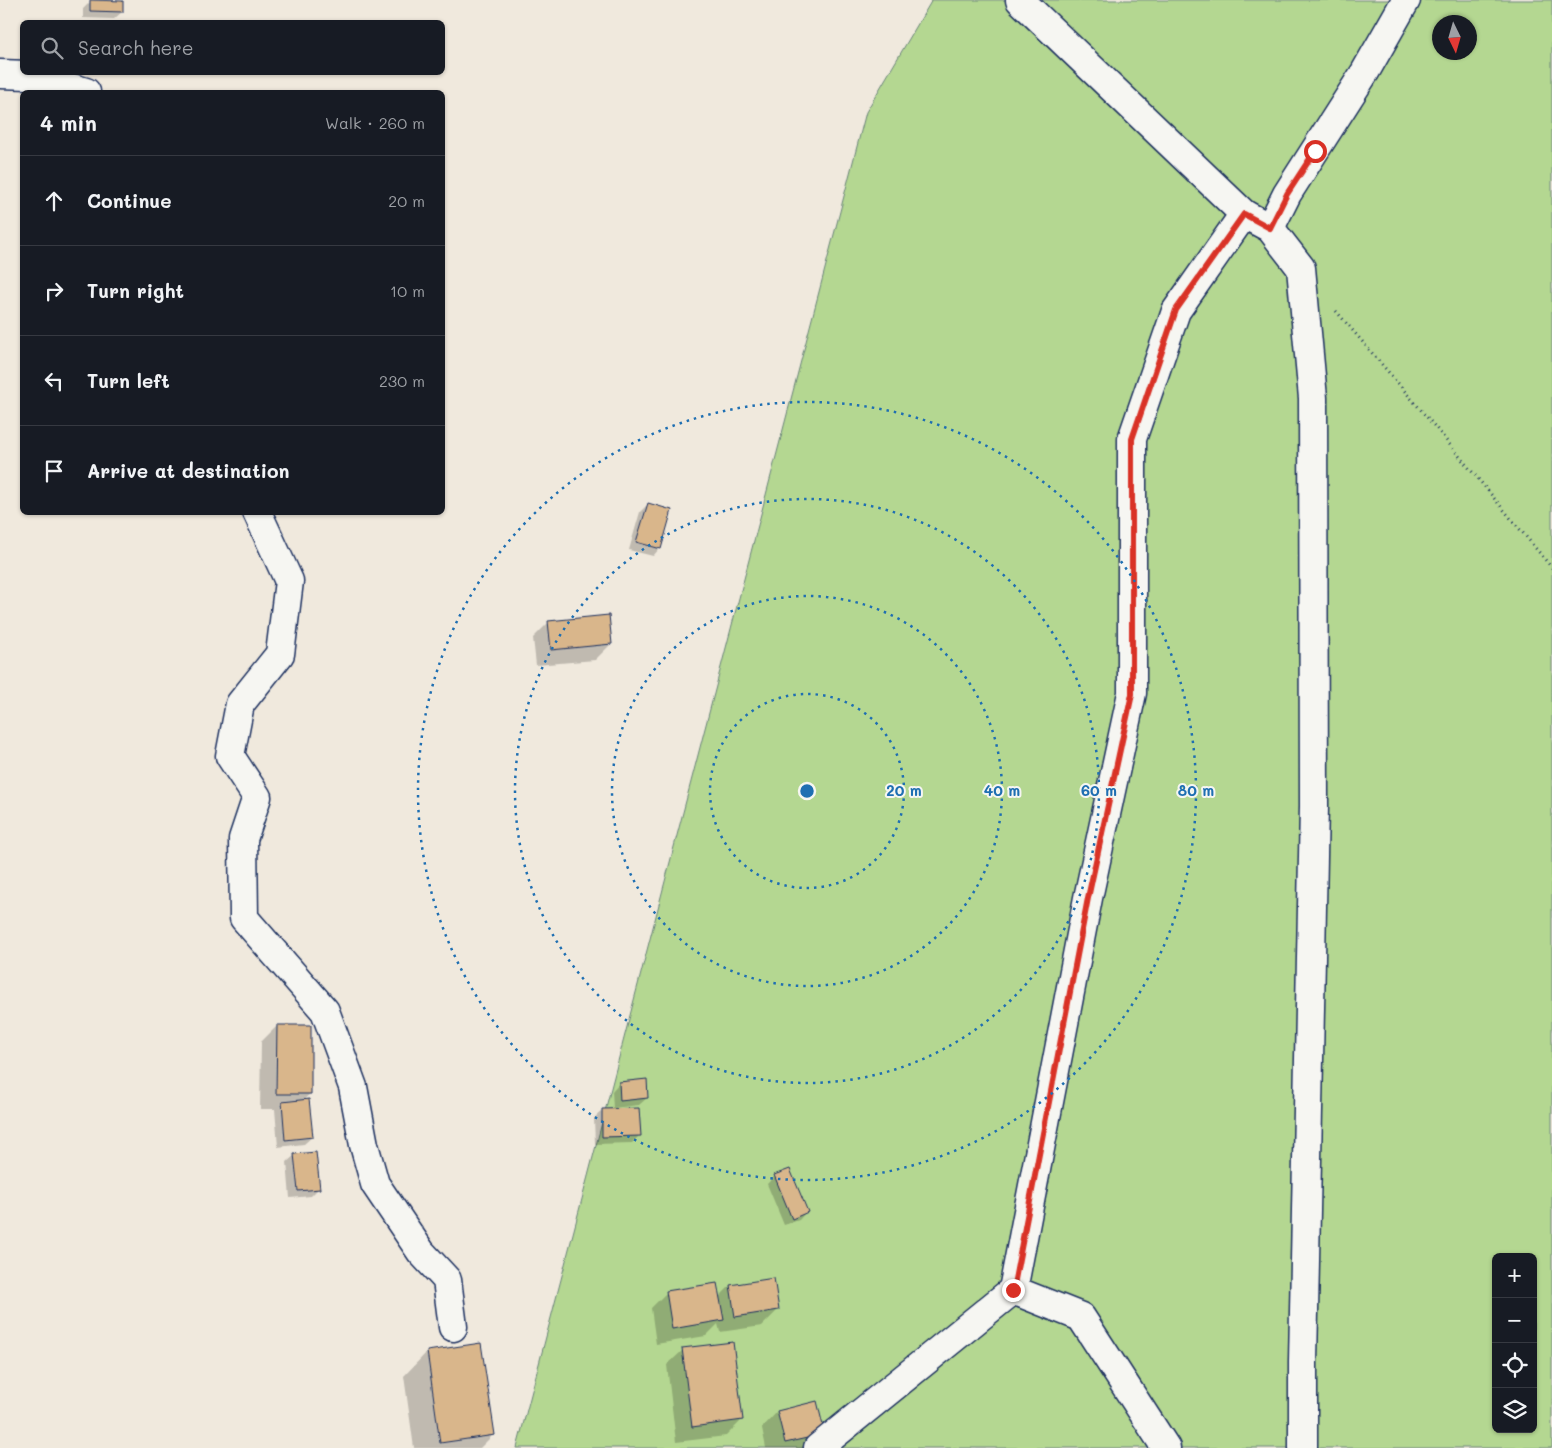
<!DOCTYPE html>
<html lang="en">
<head>
<meta charset="utf-8">
<style>
	:root { --surface:#171b24; --page:#20242c; --text:#f1f3f6; --muted:#9ea1a6; --line:#363941 }
	body { margin:0; font-family:Mali,sans-serif; background:var(--page); color:var(--text) }
	.controls { position:absolute; right:15px; bottom:15px; display:grid; overflow:hidden; border-radius:8px; box-shadow:0 1px 4px #0004 }
	.controls button { width:45px; height:45px; display:grid; place-items:center; padding:0; border:0; border-bottom:1px solid var(--line); background:var(--surface); color:var(--text); font:25px sans-serif }
	.compass { position:absolute; left:1432px; top:15px; width:45px; height:45px; border-radius:50%; background:var(--surface); box-shadow:0 1px 4px #0004; rotate:175deg }
	.stop { position:absolute; width:15px; height:15px; margin:-11px; border:4px solid #d93025; border-radius:50%; background:#fff }
	.stop.end { background:#d93025; border-color:#fff; box-shadow:0 1px 5px #0008 }
	.list { margin:0; padding:0; list-style:none }
	h2 { display:flex; justify-content:space-between; align-items:center; height:65px; margin:0; padding:0 20px; font-size:21px }
	h2 small { font-size:16px; font-weight:400; color:var(--muted) }
	.list li { display:grid; grid-template-columns:32px 1fr auto; gap:15px; align-items:center; box-sizing:border-box; height:90px; padding:0 20px; border-top:1px solid var(--line) }
	.list b { display:block; font-size:19px; white-space:nowrap }
	.list em { font-size:16px; font-style:normal; color:var(--muted) }
	.icon { flex:none; width:28px; height:28px; fill:none; stroke:currentColor; stroke-width:2; stroke-linecap:round; stroke-linejoin:round }
	.map { position:relative; flex:none; width:1552px; height:1448px; overflow:hidden }
	.search { position:absolute; background:var(--surface); box-shadow:0 1px 4px #0004; left:20px; top:20px; width:425px; height:55px; display:flex; align-items:center; gap:12px; box-sizing:border-box; padding:0 18px; border-radius:8px; color:var(--muted); font-size:19px }
	.panel { position:absolute; background:var(--surface); box-shadow:0 1px 4px #0004; left:20px; top:90px; width:425px; height:425px; border-radius:8px }
	.map>svg:first-child { display:block }
	.green { fill:#b4d791; stroke:#688378; fill-rule:evenodd }
	.shadow { fill:#0003 }
	.building { fill:#d9b68b; stroke:#1b2f5e }
	.lines { fill:none; stroke-linecap:round; stroke-linejoin:round }
	.minor-casing { stroke:#1b2f5e; stroke-width:31 }
	.path { stroke:#1b2f5e; stroke-width:3; stroke-dasharray:1 4; stroke-linecap:butt }
	.minor { stroke:#f6f6f2; stroke-width:28 }
	.route { stroke:#d93025; stroke-width:6 }
	.ring { fill:none; stroke:#1f6fb2; stroke-width:2.5; stroke-dasharray:2.5 5 }
	.centre { fill:#1f6fb2; stroke:#f6f6f2; stroke-width:2.5 }
	.ring-label { font-size:15px; text-anchor:middle; font-weight:bold; fill:#1f6fb2; stroke:#f6f6f2; stroke-width:4; stroke-linejoin:round; paint-order:stroke }
</style>
</head>
<body>
<div class="map">
<svg width="1552" height="1448" viewBox="0 0 1552 1448">
	<rect width="100%" height="100%" fill="#f0e9dd"/>
	<filter id="ink" filterUnits="userSpaceOnUse"><feTurbulence type="fractalNoise" baseFrequency=".02" numOctaves="2"/><feDisplacementMap in="SourceGraphic" scale="10" xChannelSelector="R" yChannelSelector="G"/><feConvolveMatrix kernelMatrix="1 2 1 2 8 2 1 2 1" color-interpolation-filters="sRGB"/></filter>
	<g filter="url(#ink)">
		<!-- green -->
		<path class="green" d="M932 0H1552V1448H517L866 112ZM1440 22H1470V52H1440ZM1496 1257H1533V1429H1496Z"/>
		<!-- shadow -->
		<g class="shadow">
			<polygon points="92,0 108,0 108,2 122,12 114,19 83,18 83,9"/>
			<polygon points="648,504 660,548 653,556 629,550 640,512"/>
			<polygon points="549,622 611,644 595,660 536,665 533,638"/>
			<polygon points="277,1026 310,1094 302,1101 312,1137 304,1144 278,1147 275,1109 260,1109 261,1042"/>
			<polygon points="619,1083 647,1098 639,1105 613,1108 612,1091"/>
			<polygon points="602,1111 640,1135 632,1143 595,1144 594,1118"/>
			<polygon points="295,1155 319,1188 311,1196 290,1198 287,1162"/>
			<polygon points="775,1176 806,1212 799,1220 784,1225 767,1184"/>
			<polygon points="730,1286 778,1310 762,1326 720,1332 718,1324 706,1336 656,1344 651,1308 666,1293 718,1298"/>
			<polygon points="683,1350 742,1420 726,1436 676,1442 667,1365"/>
			<polygon points="427,1352 494,1434 480,1448 414,1448 404,1376"/>
			<polygon points="777,1412 823,1433 809,1448 766,1448 762,1428"/>
		</g>
		<!-- building -->
		<g class="building">
			<polygon points="90,0 123,1 123,12 90,11"/>
			<polygon points="648,503 672,510 661,549 636,542"/>
			<polygon points="609,615 612,644 551,650 548,621"/>
			<polygon points="277,1025 311,1025 311,1094 276,1094"/>
			<polygon points="647,1079 648,1098 620,1101 619,1082"/>
			<polygon points="309,1099 313,1137 285,1140 282,1102"/>
			<polygon points="639,1108 641,1136 602,1137 602,1109"/>
			<polygon points="316,1152 320,1189 298,1191 294,1154"/>
			<polygon points="790,1169 808,1212 792,1219 774,1175"/>
			<polygon points="774,1278 779,1310 735,1317 730,1285"/>
			<polygon points="717,1283 724,1320 672,1329 666,1291"/>
			<polygon points="733,1342 743,1420 692,1427 682,1348"/>
			<polygon points="481,1343 495,1435 440,1443 427,1351"/>
			<polygon points="817,1401 825,1434 785,1443 777,1411"/>
		</g>
		<g class="lines">
			<defs>
				<g id="minor">
					<polyline points="1020,0 1244,214 1270,228 1301,268 1313,398 1314,806 1303,1362 1303,1448"/>
					<polyline points="0,74 28,75 86,92"/>
					<polyline points="1270,228 1287,194 1365,72 1406,0"/>
					<polyline points="257,512 289,581 280,654 240,704 230,756 257,797 243,839 244,918 325,1011 353,1087 364,1145 375,1184 421,1252 447,1280 453,1327"/>
					<polyline points="818,1448 1013,1290"/>
					<polyline points="1166,1448 1081,1317 1013,1290 1088,898 1132,693 1132,439 1176,311 1244,214"/>
				</g>
			</defs>
			<!-- minor casing -->
			<use href="#minor" class="minor-casing"/>
			<!-- path -->
			<polyline class="path" points="1336,311 1421,410 1552,568"/>
			<!-- minor -->
			<use href="#minor" class="minor"/>
		</g>
	</g>
	<g class="lines" filter="url(#ink)">
		<!-- route -->
		<polyline class="route" points="1013,1290 1088,898 1132,694 1132,439 1176,310 1244,214 1270,228 1287,194 1315,151"/>
	</g>
	<!-- distance rings -->
	<g class="ring">
		<circle cx="807" cy="791" r="97"/>
		<circle cx="807" cy="791" r="195"/>
		<circle cx="807" cy="791" r="292"/>
		<circle cx="807" cy="791" r="389"/>
	</g>
	<circle cx="807" cy="791" r="8" class="centre"/>
	<g class="ring-label">
		<text x="904" y="796">20 m</text>
		<text x="1002" y="796">40 m</text>
		<text x="1099" y="796">60 m</text>
		<text x="1196" y="796">80 m</text>
	</g>
</svg>
<div class="controls">
<button>+</button>
<button>−</button>
<button><svg class="icon" aria-label="locate" viewBox="0 0 24 24"><circle cx="12" cy="12" r="6"/><path d="M12 2v4M12 18v4M2 12h4M18 12h4"/></svg></button>
<button><svg class="icon" aria-label="layers" viewBox="0 0 24 24"><path d="M12 4l9 5-9 5-9-5zM3 14l9 5 9-5"/></svg></button>
</div>
<svg class="compass" viewBox="-18 -18 36 36"><path d="M0-13l5 13h-10z" fill="#e53935"/><path d="M0 13l5-13h-10z" fill="#9ea1a6"/></svg>
<div class="stop" style="left:1315px;top:151px"></div>
<div class="stop end" style="left:1013px;top:1290px"></div>
<div class="search"><svg class="icon" aria-label="search" viewBox="0 0 24 24"><circle cx="10" cy="10" r="6"/><path d="M15 15l6 6"/></svg>Search here</div>
<section class="panel">
<h2>4 min<small>Walk · 260 m</small></h2>
<ul class="list">
<li><svg class="icon" aria-label="ahead" viewBox="0 0 24 24"><path d="M12 20V5M6 11l6-6 6 6"/></svg><div><b>Continue</b></div><em>20 m</em></li>
<li><svg class="icon" aria-label="right" viewBox="0 0 24 24"><path d="M7 20v-9h11M14 6l5 5-5 5"/></svg><div><b>Turn right</b></div><em>10 m</em></li>
<li><svg class="icon" aria-label="left" viewBox="0 0 24 24"><path d="M17 20v-9H6M10 6l-5 5 5 5"/></svg><div><b>Turn left</b></div><em>230 m</em></li>
<li><svg class="icon" aria-label="arrive" viewBox="0 0 24 24"><path d="M6 21V4h12l-3 4 3 4H6"/></svg><div><b>Arrive at destination</b></div></li>
</ul>
</section>
</div>
</body>
</html>
